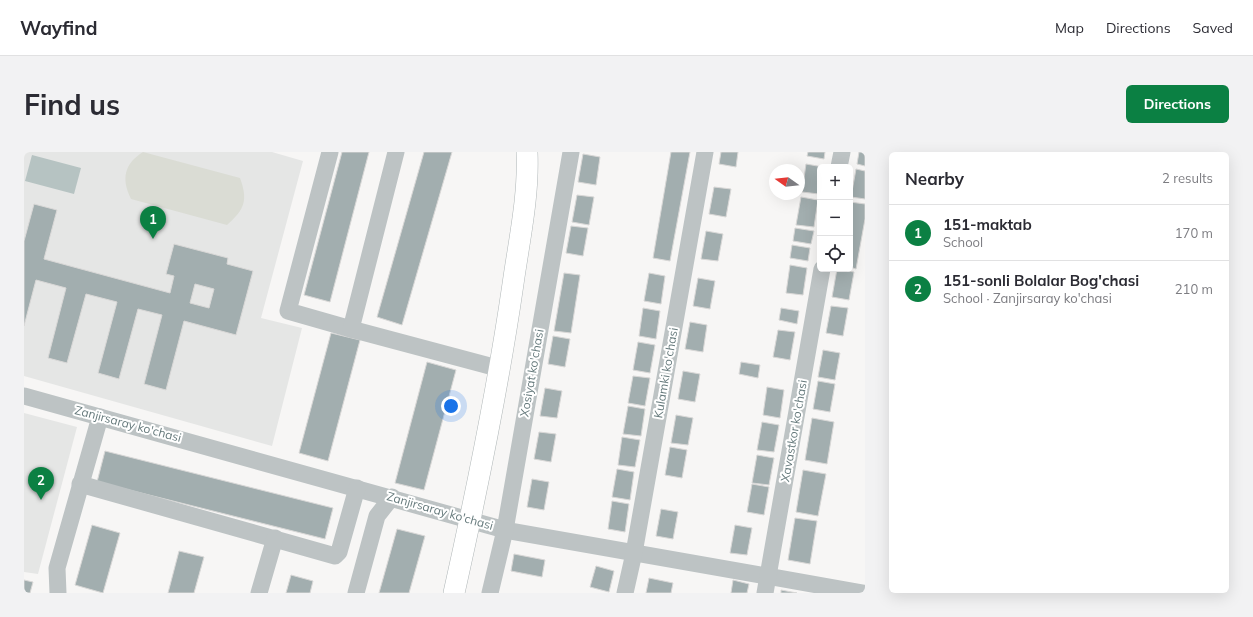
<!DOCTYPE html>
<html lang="en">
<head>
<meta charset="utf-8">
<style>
	:root { --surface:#fff; --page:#f2f2f3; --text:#2b2b33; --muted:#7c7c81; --line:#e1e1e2; --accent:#0b8043 }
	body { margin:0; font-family:Mulish,sans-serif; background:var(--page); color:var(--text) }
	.controls { position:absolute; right:12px; top:12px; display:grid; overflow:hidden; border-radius:6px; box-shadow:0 4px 16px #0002 }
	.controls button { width:36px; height:36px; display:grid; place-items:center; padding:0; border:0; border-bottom:1px solid var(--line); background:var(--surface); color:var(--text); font:20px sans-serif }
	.compass { position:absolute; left:745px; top:12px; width:36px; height:36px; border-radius:50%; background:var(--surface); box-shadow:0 4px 16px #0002; rotate:285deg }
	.you { position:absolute; left:427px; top:254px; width:14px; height:14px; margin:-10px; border:3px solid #fff; border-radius:50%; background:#1a73e8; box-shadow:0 0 0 6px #1a73e833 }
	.badge { display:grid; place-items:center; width:26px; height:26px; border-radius:50%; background:var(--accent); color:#fff; font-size:13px; font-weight:700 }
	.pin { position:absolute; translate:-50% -33px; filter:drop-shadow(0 1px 2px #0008) }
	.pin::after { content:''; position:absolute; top:21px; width:14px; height:12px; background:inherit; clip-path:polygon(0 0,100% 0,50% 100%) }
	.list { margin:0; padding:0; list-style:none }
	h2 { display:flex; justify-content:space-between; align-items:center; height:52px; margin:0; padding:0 16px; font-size:17px }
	h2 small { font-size:13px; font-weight:400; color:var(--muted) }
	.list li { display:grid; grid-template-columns:26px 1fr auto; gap:12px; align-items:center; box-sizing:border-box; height:56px; padding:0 16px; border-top:1px solid var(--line) }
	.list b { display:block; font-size:15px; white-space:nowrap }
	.list p { margin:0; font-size:13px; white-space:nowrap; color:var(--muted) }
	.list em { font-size:13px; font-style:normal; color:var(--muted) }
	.icon { flex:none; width:22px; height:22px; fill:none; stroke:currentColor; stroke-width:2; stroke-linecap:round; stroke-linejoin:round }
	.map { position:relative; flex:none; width:841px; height:441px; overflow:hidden; border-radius:6px }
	header { display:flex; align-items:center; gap:24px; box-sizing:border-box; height:56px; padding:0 20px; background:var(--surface); border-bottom:1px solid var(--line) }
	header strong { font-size:19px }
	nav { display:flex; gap:22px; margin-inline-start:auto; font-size:14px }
	.intro { display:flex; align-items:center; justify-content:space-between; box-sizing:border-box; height:96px; padding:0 24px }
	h1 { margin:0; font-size:28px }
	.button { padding:10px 18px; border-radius:6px; background:var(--accent); color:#fff; font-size:14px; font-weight:700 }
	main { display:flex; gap:24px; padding:0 24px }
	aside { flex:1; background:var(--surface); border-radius:6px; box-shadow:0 4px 16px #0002 }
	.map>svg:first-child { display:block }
	.built { fill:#e5e6e5 }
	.green { fill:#dadcd4 }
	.water { fill:#b6c3c2 }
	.building { fill:#a2aeaf; stroke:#d9d8d7; fill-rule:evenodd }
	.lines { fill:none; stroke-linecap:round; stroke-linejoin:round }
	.major-casing { stroke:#afb6b7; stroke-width:22 }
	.minor { stroke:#bdc3c4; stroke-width:17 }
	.major { stroke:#fff; stroke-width:21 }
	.labels { text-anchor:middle; stroke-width:4; stroke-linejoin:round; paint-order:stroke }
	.street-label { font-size:12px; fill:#667a7c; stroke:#fff }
</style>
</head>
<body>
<header>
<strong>Wayfind</strong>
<nav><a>Map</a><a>Directions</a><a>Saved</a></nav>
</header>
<div class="intro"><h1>Find us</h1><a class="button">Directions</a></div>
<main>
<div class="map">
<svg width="841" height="441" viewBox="0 0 841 441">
	<rect width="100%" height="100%" fill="#f7f6f5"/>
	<!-- built -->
	<g class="built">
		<polygon points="0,0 248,0 279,9 237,166 278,176 248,294 0,224"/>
		<polygon points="0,261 53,275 14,422 0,420"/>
	</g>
	<!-- green -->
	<path class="green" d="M119 0 216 26C224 48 221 57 203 73L107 47C97 27 100 12 119 0Z"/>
	<!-- water -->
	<polygon class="water" points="8,3 57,16 50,42 1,29"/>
	<!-- building -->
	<g class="building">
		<polygon points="318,0 345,0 306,150 280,143"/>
		<polygon points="400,0 428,0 378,173 353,165"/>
		<polygon points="647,0 666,0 646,109 629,106"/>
		<polygon points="697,0 714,0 712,15 695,12"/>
		<polygon points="784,0 801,0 800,7 783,4"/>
		<polygon points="835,0 841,0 841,14 833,12"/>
		<polygon points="559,2 576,5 572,33 554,30"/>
		<polygon points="782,12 799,15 796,15 795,42 778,40"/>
		<polygon points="832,17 841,19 841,47 827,45"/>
		<polygon points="690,35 707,37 702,65 685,62"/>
		<polygon points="553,43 570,45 565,73 548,70"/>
		<polygon points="777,45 794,48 790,75 772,73"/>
		<polygon points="826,50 841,52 841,67 832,117 826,115"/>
		<path d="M10 52 33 58 20 107 146 141 150 124 142 122 150 92 204 106 203 112 229 119 212 183 160 169 142 238 120 232 138 163 114 157 95 227 74 221 93 150 62 142 43 211 24 206 42 136 12 128 0 174V89ZM171 132 190 137 185 156 166 151Z"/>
		<polygon points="547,74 564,76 559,104 542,101"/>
		<polygon points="771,76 790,79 787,92 769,89"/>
		<polygon points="682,79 699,82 694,109 677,107"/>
		<polygon points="768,93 786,96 784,109 766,106"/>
		<polygon points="766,113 783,116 779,143 762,141"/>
		<polygon points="813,117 830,120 825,148 808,145"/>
		<polygon points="540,121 556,123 547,181 530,179"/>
		<polygon points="625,121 641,124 637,152 620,149"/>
		<polygon points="674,126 691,129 686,157 669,154"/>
		<polygon points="807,154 824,156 819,184 802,181"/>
		<polygon points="619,156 636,159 632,187 615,184"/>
		<polygon points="757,156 775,159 773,172 755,168"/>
		<polygon points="666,170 683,173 679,200 661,197"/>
		<polygon points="754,178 771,180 766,208 749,205"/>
		<polygon points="307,181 336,188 304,309 275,301"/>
		<polygon points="529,184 546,187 541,215 524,212"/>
		<polygon points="614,190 631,193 626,221 609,218"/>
		<polygon points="799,198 816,201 811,228 794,225"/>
		<polygon points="403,210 432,218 400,338 371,331"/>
		<polygon points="717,210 736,213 734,226 715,222"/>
		<polygon points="659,219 676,222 671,250 654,247"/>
		<polygon points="609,224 626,226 621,254 604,251"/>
		<polygon points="794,229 811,232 806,260 789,257"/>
		<polygon points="743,235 760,238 756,266 739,263"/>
		<polygon points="521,236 538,239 533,266 516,264"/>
		<polygon points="604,254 621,257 617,284 599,282"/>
		<polygon points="652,263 669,266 664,293 647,291"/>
		<polygon points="788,266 810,270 803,312 781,308"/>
		<polygon points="738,270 755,273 750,300 733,298"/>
		<polygon points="515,280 532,282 527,310 510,307"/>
		<polygon points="598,285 616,288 611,315 594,313"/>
		<polygon points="646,295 663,298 658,326 641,323"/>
		<polygon points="81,299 309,356 301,387 73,330"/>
		<polygon points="733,303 750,306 745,333 728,331"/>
		<polygon points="593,317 610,320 606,348 588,345"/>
		<polygon points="779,318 802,322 794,364 772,360"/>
		<polygon points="508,327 525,330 520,358 503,355"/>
		<polygon points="728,332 745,335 740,363 723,360"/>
		<polygon points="588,349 605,352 601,380 584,377"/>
		<polygon points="637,357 654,360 649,387 632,384"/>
		<polygon points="771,366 793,369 786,412 764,408"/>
		<polygon points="68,373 96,381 79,441 51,433"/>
		<polygon points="711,373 728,376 723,403 706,401"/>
		<polygon points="373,377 401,384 385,441 355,441"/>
		<polygon points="155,399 180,405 170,441 144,441"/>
		<polygon points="490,402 521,408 518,425 487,419"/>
		<polygon points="572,414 590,419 585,440 566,435"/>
		<polygon points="267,423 289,429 286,441 262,441"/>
		<polygon points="625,426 649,431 647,441 622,441"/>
		<polygon points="0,428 9,430 6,441 0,441"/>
		<polygon points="709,428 725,432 723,441 707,441"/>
		<polygon points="757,438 773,441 757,441"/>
	</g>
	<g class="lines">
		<defs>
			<path id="major" d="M430 441C453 338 474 236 489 132 495 89 505 44 503 0"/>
		</defs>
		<!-- major casing -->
		<use href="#major" class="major-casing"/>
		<!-- minor -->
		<g class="minor">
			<polyline points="306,0 264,159 327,177"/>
			<polyline points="372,0 327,177 477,217"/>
			<polyline points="815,15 818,0"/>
			<polyline points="0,244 481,378 839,441"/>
			<polyline points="56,332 311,404 315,400 333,336"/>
			<polyline points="34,441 33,416 76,265"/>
			<polyline points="235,441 251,386"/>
			<polyline points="332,441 353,364 368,345"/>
			<polyline points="466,441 481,378 547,0"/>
			<polyline points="601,441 610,401 681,0"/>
			<polyline points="741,441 798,117"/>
		</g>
		<!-- major -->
		<use href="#major" class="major"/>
	</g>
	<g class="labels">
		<!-- street labels -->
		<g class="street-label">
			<text transform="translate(508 221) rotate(-80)" y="4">Xosiyat ko'chasi</text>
			<text transform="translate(642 221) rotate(-80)" y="4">Kulamki ko'chasi</text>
			<text transform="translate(104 272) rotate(15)" y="4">Zanjirsaray ko'chasi</text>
			<text transform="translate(770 279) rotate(-80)" y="4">Xavastkor ko'chasi</text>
			<text transform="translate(416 359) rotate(16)" y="4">Zanjirsaray ko'chasi</text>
		</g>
	</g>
</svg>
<div class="controls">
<button>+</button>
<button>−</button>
<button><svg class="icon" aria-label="locate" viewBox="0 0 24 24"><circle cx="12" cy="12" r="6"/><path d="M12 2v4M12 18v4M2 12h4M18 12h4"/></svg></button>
</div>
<svg class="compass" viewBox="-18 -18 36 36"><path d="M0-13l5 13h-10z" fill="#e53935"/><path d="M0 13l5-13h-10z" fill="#7c7c81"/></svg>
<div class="you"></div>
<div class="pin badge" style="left:129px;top:87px">1</div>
<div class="pin badge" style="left:17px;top:348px">2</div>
</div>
<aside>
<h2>Nearby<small>2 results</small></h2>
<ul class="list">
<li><span class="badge">1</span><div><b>151-maktab</b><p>School</p></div><em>170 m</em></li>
<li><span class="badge">2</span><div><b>151-sonli Bolalar Bog'chasi</b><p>School · Zanjirsaray ko'chasi</p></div><em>210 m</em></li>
</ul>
</aside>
</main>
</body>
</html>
